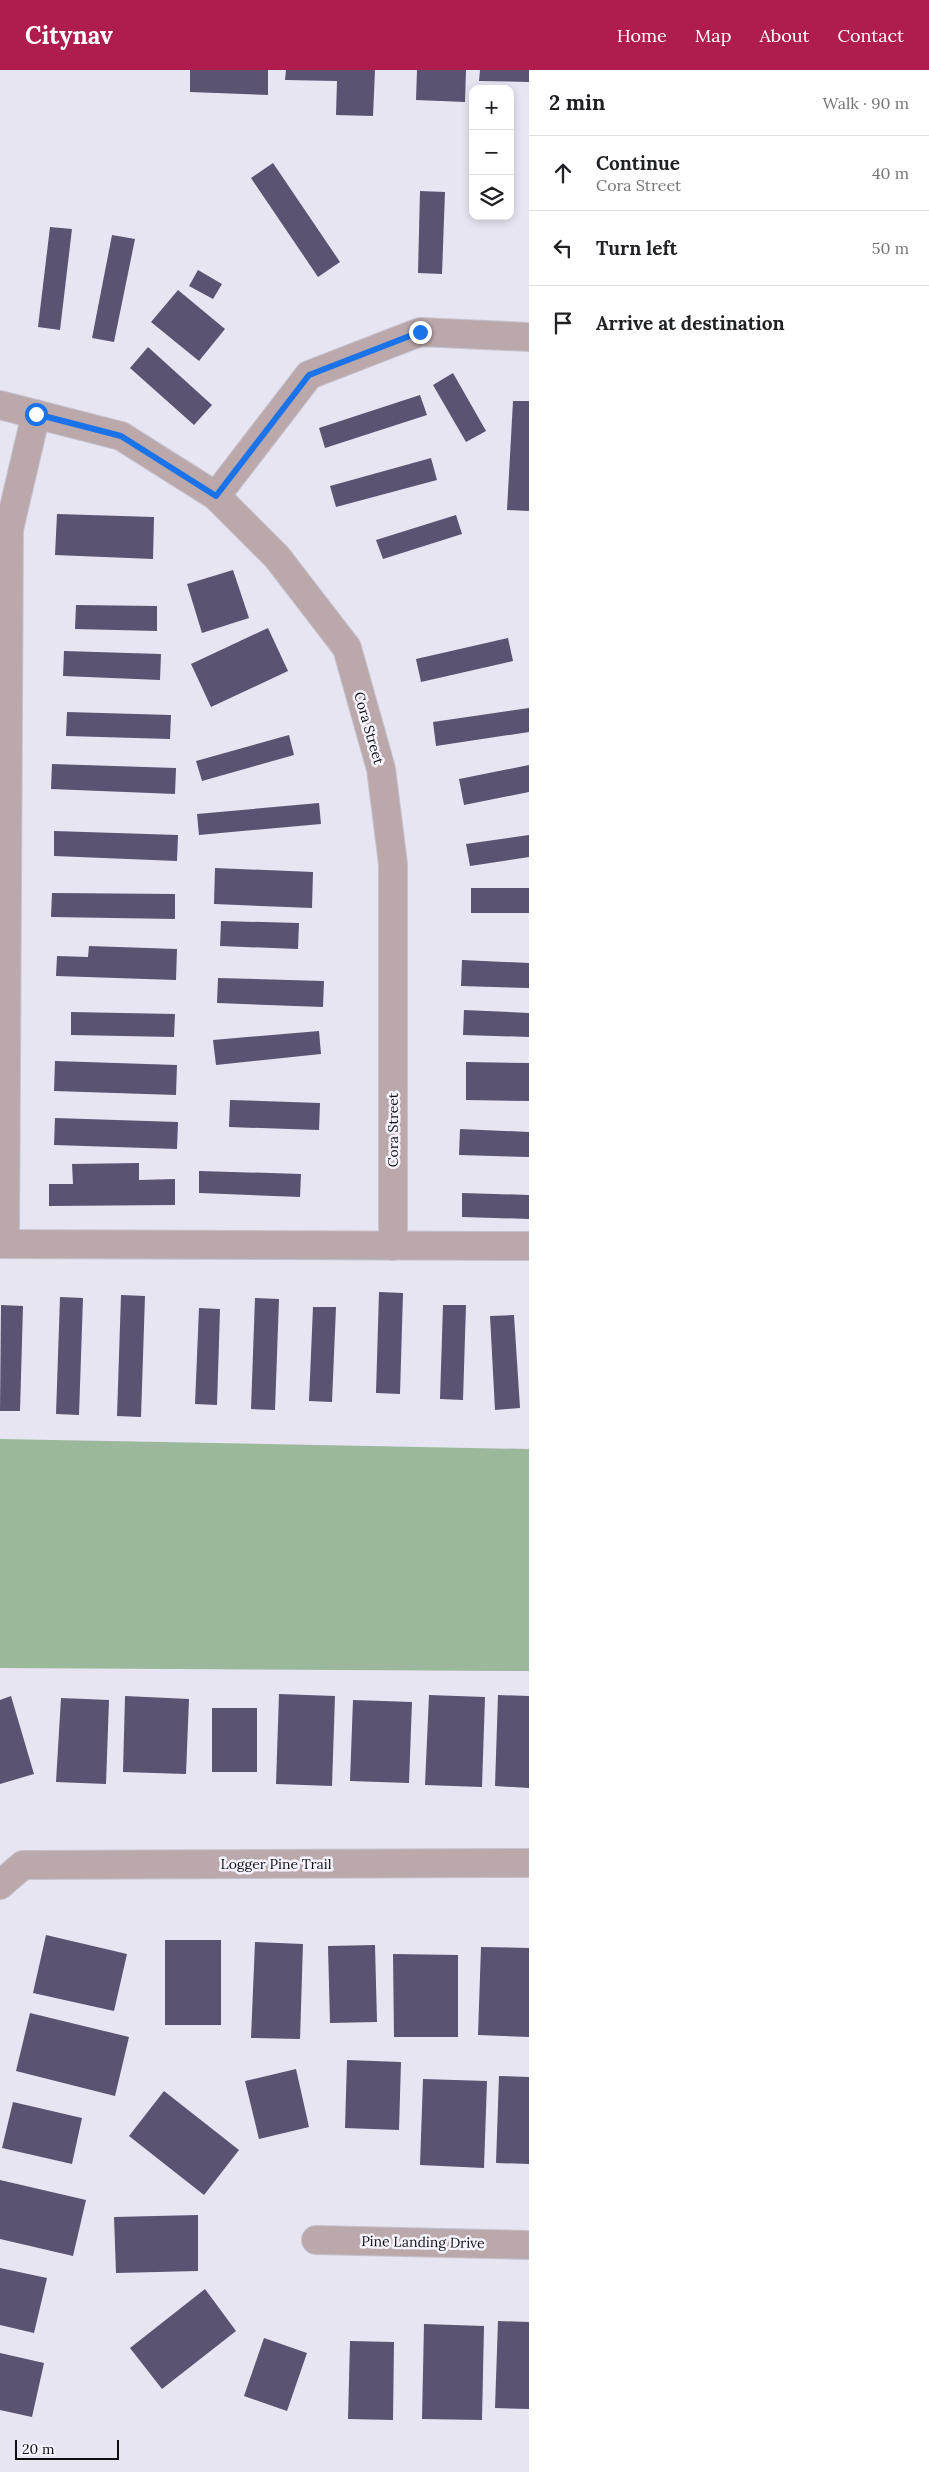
<!DOCTYPE html>
<html lang="en">
<head>
<meta charset="utf-8">
<style>
	:root { --surface:#fff; --page:#f6f6f6; --text:#202124; --muted:#757577; --line:#e0e0e0; --accent:#af1d4f }
	body { margin:0; font-family:Lora,serif; background:var(--page); color:var(--text) }
	.controls { position:absolute; right:15px; top:15px; display:grid; overflow:hidden; border-radius:10px; box-shadow:0 2px 8px #0003 }
	.controls button { width:45px; height:45px; display:grid; place-items:center; padding:0; border:0; border-bottom:1px solid var(--line); background:var(--surface); color:var(--text); font:25px sans-serif }
	.scale { position:absolute; left:15px; bottom:12px; width:104px; box-sizing:border-box; padding-left:5px; border:2px solid #0f0e12; border-top:0; font-size:14px; line-height:18px; white-space:nowrap; color:#0f0e12; -webkit-text-stroke:4px #f5f3fe; paint-order:stroke }
	.stop { position:absolute; width:15px; height:15px; margin:-11px; border:4px solid #1a73e8; border-radius:50%; background:#fff }
	.stop.end { background:#1a73e8; border-color:#fff; box-shadow:0 1px 5px #0008 }
	.list { margin:0; padding:0; list-style:none }
	h2 { display:flex; justify-content:space-between; align-items:center; height:65px; margin:0; padding:0 20px; font-size:21px }
	h2 small { font-size:16px; font-weight:400; color:var(--muted) }
	.list li { display:grid; grid-template-columns:32px 1fr auto; gap:15px; align-items:center; box-sizing:border-box; height:75px; padding:0 20px; border-top:1px solid var(--line) }
	.list b { display:block; font-size:19px; white-space:nowrap }
	.list p { margin:0; font-size:16px; white-space:nowrap; color:var(--muted) }
	.list em { font-size:16px; font-style:normal; color:var(--muted) }
	.icon { flex:none; width:28px; height:28px; fill:none; stroke:currentColor; stroke-width:2; stroke-linecap:round; stroke-linejoin:round }
	.map { position:relative; flex:none; width:529px; height:2402px; overflow:hidden }
	header { display:flex; align-items:center; gap:30px; box-sizing:border-box; height:70px; padding:0 25px; background:var(--accent); color:#fff }
	header strong { font-size:24px }
	nav { display:flex; gap:28px; margin-inline-start:auto; font-size:18px }
	main { display:flex }
	aside { flex:1; background:var(--surface) }
	.map>svg:first-child { display:block }
	.forest { fill:#9cb89c }
	.building { fill:#5a5372 }
	.lines { fill:none; stroke-linecap:round; stroke-linejoin:round }
	.minor-casing { stroke:#c5c3cf; stroke-width:30 }
	.minor { stroke:#bba8ab; stroke-width:28 }
	.route { stroke:#1a73e8; stroke-width:6 }
	.labels { text-anchor:middle; stroke-width:5; stroke-linejoin:round; paint-order:stroke }
	.street-label { font-size:14px; fill:#0f0e12; stroke:#f5f3fe }
</style>
</head>
<body>
<header>
<strong>Citynav</strong>
<nav><a>Home</a><a>Map</a><a>About</a><a>Contact</a></nav>
</header>
<main>
<div class="map">
<svg width="529" height="2402" viewBox="0 0 529 2402">
	<rect width="100%" height="100%" fill="#e8e5f3"/>
	<!-- forest -->
	<polygon class="forest" points="0,1369 529,1379 529,1601 0,1598"/>
	<!-- building -->
	<g class="building">
		<polygon points="190,0 268,0 268,25 190,22"/>
		<polygon points="286,0 375,0 373,46 336,45 337,11 285,10"/>
		<polygon points="417,0 466,0 465,32 416,30"/>
		<polygon points="480,0 529,0 529,12 479,11"/>
		<polygon points="273,93 340,192 318,207 251,108"/>
		<polygon points="420,121 445,122 442,204 418,203"/>
		<polygon points="50,157 72,159 60,260 38,257"/>
		<polygon points="112,165 135,169 114,272 92,268"/>
		<polygon points="198,200 222,214 213,229 189,216"/>
		<polygon points="178,220 225,259 199,291 151,252"/>
		<polygon points="148,277 212,335 194,355 130,298"/>
		<polygon points="453,303 486,361 466,372 433,315"/>
		<polygon points="420,325 427,345 325,378 319,358"/>
		<polygon points="513,331 529,331 529,441 507,440"/>
		<polygon points="431,388 437,410 336,437 330,416"/>
		<polygon points="57,444 154,447 153,489 55,485"/>
		<polygon points="456,445 462,464 383,489 376,470"/>
		<polygon points="233,500 249,548 202,563 187,514"/>
		<polygon points="76,535 157,536 157,561 75,559"/>
		<polygon points="268,558 288,601 211,637 191,594"/>
		<polygon points="508,568 513,591 421,612 416,589"/>
		<polygon points="64,581 161,584 160,610 63,606"/>
		<polygon points="529,638 529,662 436,676 433,652"/>
		<polygon points="67,642 171,645 170,669 66,666"/>
		<polygon points="289,665 294,685 202,711 196,691"/>
		<polygon points="52,694 176,698 175,724 51,719"/>
		<polygon points="529,695 529,722 464,735 459,709"/>
		<polygon points="319,733 321,754 199,765 197,744"/>
		<polygon points="54,761 178,765 177,791 54,786"/>
		<polygon points="529,765 529,787 470,796 466,774"/>
		<polygon points="215,798 313,802 312,838 214,834"/>
		<rect x="471" y="818" width="58" height="25"/>
		<polygon points="52,823 175,824 175,849 51,847"/>
		<polygon points="221,851 299,853 298,879 220,876"/>
		<polygon points="89,876 177,879 176,910 56,906 57,886 88,887"/>
		<polygon points="462,890 529,893 529,918 461,916"/>
		<polygon points="218,908 324,911 323,937 217,933"/>
		<polygon points="464,940 529,943 529,967 463,965"/>
		<polygon points="71,942 175,944 174,967 71,965"/>
		<polygon points="319,961 321,984 216,995 213,970"/>
		<polygon points="55,991 177,995 176,1025 54,1021"/>
		<polygon points="466,992 529,993 529,1031 466,1030"/>
		<polygon points="230,1030 320,1033 319,1060 229,1057"/>
		<polygon points="55,1048 178,1052 177,1079 54,1075"/>
		<polygon points="460,1059 529,1062 529,1087 459,1085"/>
		<polygon points="139,1093 139,1110 175,1109 175,1135 49,1136 49,1114 73,1114 72,1094"/>
		<polygon points="199,1101 301,1104 300,1127 199,1123"/>
		<polygon points="462,1123 529,1125 529,1149 462,1147"/>
		<polygon points="379,1222 403,1223 400,1324 376,1323"/>
		<polygon points="121,1225 145,1226 141,1347 117,1346"/>
		<polygon points="60,1227 83,1228 79,1345 56,1344"/>
		<polygon points="255,1228 279,1229 275,1340 251,1339"/>
		<polygon points="1,1235 23,1236 20,1341 0,1341"/>
		<polygon points="443,1235 466,1235 463,1330 440,1329"/>
		<polygon points="313,1237 336,1237 332,1332 309,1331"/>
		<polygon points="199,1238 220,1239 217,1335 195,1334"/>
		<polygon points="514,1245 520,1338 495,1340 490,1246"/>
		<polygon points="279,1624 335,1626 332,1716 276,1714"/>
		<polygon points="429,1625 485,1627 482,1717 425,1715"/>
		<polygon points="498,1625 529,1626 529,1718 495,1716"/>
		<polygon points="11,1626 34,1704 0,1714 0,1630"/>
		<polygon points="125,1626 189,1629 186,1704 123,1702"/>
		<polygon points="61,1628 109,1630 106,1714 56,1712"/>
		<polygon points="353,1630 412,1632 409,1713 350,1711"/>
		<rect x="212" y="1638" width="45" height="64"/>
		<polygon points="46,1865 127,1884 114,1941 33,1923"/>
		<rect x="165" y="1870" width="56" height="85"/>
		<polygon points="255,1872 303,1874 300,1969 251,1968"/>
		<polygon points="375,1875 377,1952 330,1953 328,1876"/>
		<polygon points="481,1877 529,1878 529,1967 478,1965"/>
		<polygon points="393,1884 458,1885 458,1967 394,1967"/>
		<polygon points="30,1943 129,1967 115,2026 16,2001"/>
		<polygon points="347,1990 401,1992 399,2060 345,2058"/>
		<polygon points="296,1999 309,2057 259,2069 245,2011"/>
		<polygon points="499,2006 529,2007 529,2094 496,2093"/>
		<polygon points="423,2009 487,2011 484,2098 420,2095"/>
		<polygon points="164,2021 239,2080 204,2125 129,2066"/>
		<polygon points="13,2032 82,2048 72,2094 2,2078"/>
		<polygon points="0,2110 86,2130 73,2186 0,2169"/>
		<polygon points="198,2145 198,2201 116,2203 114,2147"/>
		<polygon points="0,2198 47,2208 34,2263 0,2255"/>
		<polygon points="205,2219 236,2261 162,2319 130,2278"/>
		<polygon points="498,2251 529,2252 529,2339 495,2338"/>
		<polygon points="424,2254 484,2256 482,2350 422,2349"/>
		<polygon points="264,2268 307,2283 287,2341 244,2326"/>
		<polygon points="350,2271 394,2272 393,2350 348,2349"/>
		<polygon points="0,2283 44,2293 32,2347 0,2340"/>
	</g>
	<g class="lines">
		<defs>
			<g id="minor">
				<polyline points="0,335 121,366 216,426 277,487 347,578 381,699 393,794 393,1176"/>
				<polyline points="216,426 309,305 420,262 529,267"/>
				<polyline points="5,1173 9,459 36,344"/>
				<polyline points="0,1174 529,1176"/>
				<polyline points="0,1815 23,1795 529,1793"/>
				<polyline points="316,2170 529,2175"/>
			</g>
		</defs>
		<!-- minor casing -->
		<use href="#minor" class="minor-casing"/>
		<!-- minor -->
		<use href="#minor" class="minor"/>
	</g>
	<g class="lines">
		<!-- route -->
		<polyline class="route" points="36,344 121,366 216,426 309,305 420,262"/>
	</g>
	<g class="labels">
		<!-- street labels -->
		<g class="street-label">
			<text transform="translate(369 658) rotate(74)" y="5">Cora Street</text>
			<text transform="translate(393 1060) rotate(-90)" y="5">Cora Street</text>
			<text x="276" y="1799">Logger Pine Trail</text>
			<text transform="translate(423 2172) rotate(1)" y="5">Pine Landing Drive</text>
		</g>
	</g>
</svg>
<div class="controls">
<button>+</button>
<button>−</button>
<button><svg class="icon" aria-label="layers" viewBox="0 0 24 24"><path d="M12 4l9 5-9 5-9-5zM3 14l9 5 9-5"/></svg></button>
</div>
<div class="scale">20 m</div>
<div class="stop" style="left:36px;top:344px"></div>
<div class="stop end" style="left:420px;top:262px"></div>
</div>
<aside>
<h2>2 min<small>Walk · 90 m</small></h2>
<ul class="list">
<li><svg class="icon" aria-label="ahead" viewBox="0 0 24 24"><path d="M12 20V5M6 11l6-6 6 6"/></svg><div><b>Continue</b><p>Cora Street</p></div><em>40 m</em></li>
<li><svg class="icon" aria-label="left" viewBox="0 0 24 24"><path d="M17 20v-9H6M10 6l-5 5 5 5"/></svg><div><b>Turn left</b></div><em>50 m</em></li>
<li><svg class="icon" aria-label="arrive" viewBox="0 0 24 24"><path d="M6 21V4h12l-3 4 3 4H6"/></svg><div><b>Arrive at destination</b></div></li>
</ul>
</aside>
</main>
</body>
</html>
